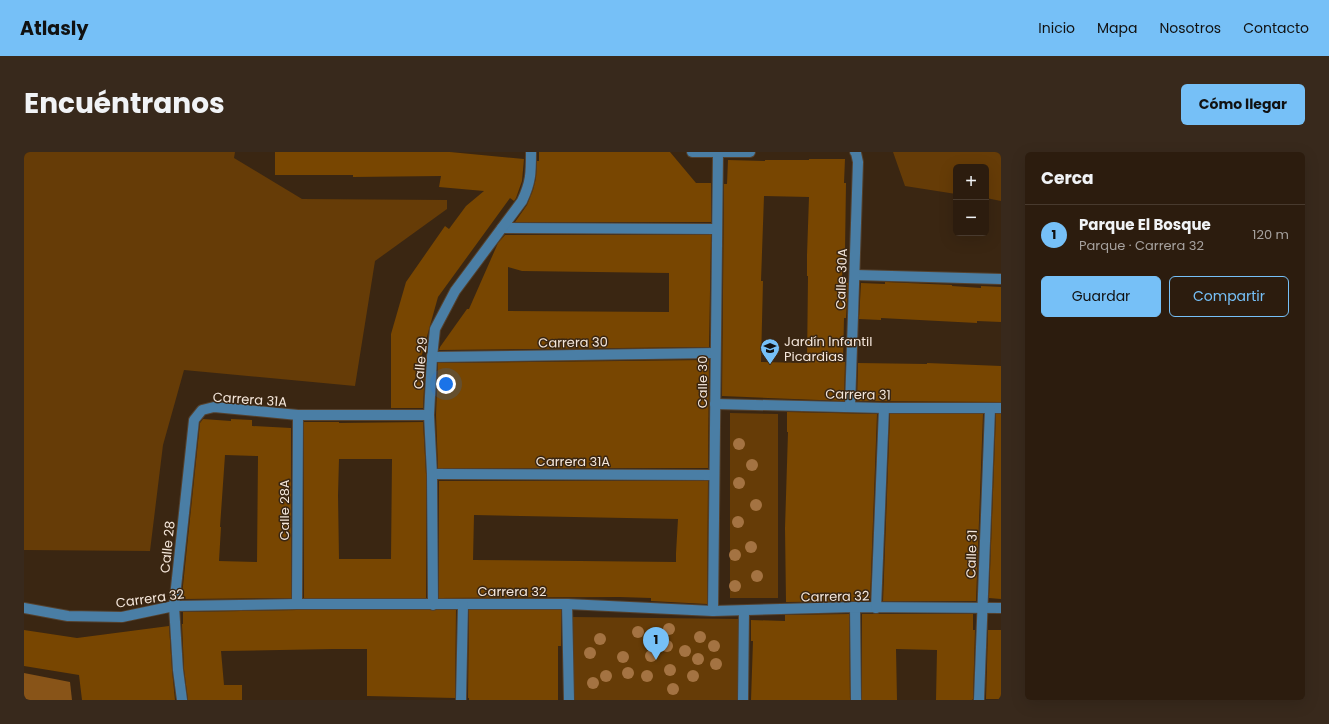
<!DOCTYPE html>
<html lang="es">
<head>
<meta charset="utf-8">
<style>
	:root { --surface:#2c1c0e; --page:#38291c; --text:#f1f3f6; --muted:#a6a19e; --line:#483a2e; --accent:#76c0f7 }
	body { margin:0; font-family:Poppins,sans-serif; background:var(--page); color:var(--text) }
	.controls { position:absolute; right:12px; top:12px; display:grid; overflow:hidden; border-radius:6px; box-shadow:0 4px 16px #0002 }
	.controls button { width:36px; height:36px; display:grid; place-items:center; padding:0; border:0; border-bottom:1px solid var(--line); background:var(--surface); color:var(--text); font:20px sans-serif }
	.you { position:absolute; left:422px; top:232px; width:14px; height:14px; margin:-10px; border:3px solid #fff; border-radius:50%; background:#1a73e8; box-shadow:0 0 0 6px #1a73e833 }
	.badge { display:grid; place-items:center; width:26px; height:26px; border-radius:50%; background:var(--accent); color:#111; font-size:13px; font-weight:700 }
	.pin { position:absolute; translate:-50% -33px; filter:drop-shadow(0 1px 2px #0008) }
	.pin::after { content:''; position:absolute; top:21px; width:14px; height:12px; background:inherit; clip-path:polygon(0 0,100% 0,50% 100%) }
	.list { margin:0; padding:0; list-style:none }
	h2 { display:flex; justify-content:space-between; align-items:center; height:52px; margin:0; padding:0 16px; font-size:17px }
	h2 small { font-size:13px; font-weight:400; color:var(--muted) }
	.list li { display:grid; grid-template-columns:26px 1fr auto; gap:12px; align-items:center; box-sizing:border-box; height:60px; padding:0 16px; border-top:1px solid var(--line) }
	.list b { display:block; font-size:15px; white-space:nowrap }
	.list p { margin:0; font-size:13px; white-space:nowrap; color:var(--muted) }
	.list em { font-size:13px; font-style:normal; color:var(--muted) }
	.actions { display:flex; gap:8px; padding:12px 16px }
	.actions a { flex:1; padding:9px 0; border:1px solid var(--accent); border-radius:6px; text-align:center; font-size:14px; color:var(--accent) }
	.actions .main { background:var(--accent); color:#111 }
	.map { position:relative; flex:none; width:977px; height:548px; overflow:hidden; border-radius:6px }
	header { display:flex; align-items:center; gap:24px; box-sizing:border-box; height:56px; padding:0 20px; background:var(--accent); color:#111 }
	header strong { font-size:19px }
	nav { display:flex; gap:22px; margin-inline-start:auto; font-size:14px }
	.intro { display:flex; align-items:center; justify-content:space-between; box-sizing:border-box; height:96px; padding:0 24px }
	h1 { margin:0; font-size:28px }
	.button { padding:10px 18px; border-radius:6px; background:var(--accent); color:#111; font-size:14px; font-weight:700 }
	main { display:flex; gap:24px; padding:0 24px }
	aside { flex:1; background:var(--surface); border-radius:6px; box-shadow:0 4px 16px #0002 }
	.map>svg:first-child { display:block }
	.green { fill:#663c07 }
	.forest { fill:#885418 }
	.building { fill:#784601; fill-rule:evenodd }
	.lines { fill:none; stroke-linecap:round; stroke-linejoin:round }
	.minor-casing { stroke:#54412e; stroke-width:12 }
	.minor { stroke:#4a7ea5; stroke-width:10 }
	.tree { fill:#a47342 }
	.labels { text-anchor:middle; stroke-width:3; stroke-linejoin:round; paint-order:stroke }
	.street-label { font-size:13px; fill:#f4e6da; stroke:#3a2612 }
	.poi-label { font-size:13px; fill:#f4e6da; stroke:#3a2612; text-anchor:start }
</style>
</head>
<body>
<header>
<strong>Atlasly</strong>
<nav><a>Inicio</a><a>Mapa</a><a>Nosotros</a><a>Contacto</a></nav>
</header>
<div class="intro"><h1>Encuéntranos</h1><a class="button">Cómo llegar</a></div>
<main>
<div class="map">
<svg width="977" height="548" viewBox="0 0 977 548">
	<rect width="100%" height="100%" fill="#3a2612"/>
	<!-- green -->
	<g class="green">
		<polygon points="0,0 211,0 210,6 278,47 423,48 423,57 351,109 331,234 160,218 139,293 126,399 0,398"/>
		<polygon points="869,0 977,0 977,49 962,46 962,15 932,15 932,42 881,34"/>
		<polygon points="706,261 754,262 754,446 706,446"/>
		<polygon points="549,465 716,467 715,548 550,548"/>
	</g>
	<!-- forest -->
	<polygon class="forest" points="0,521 46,530 48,548 0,548"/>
	<!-- building -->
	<g class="building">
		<polygon points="251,0 426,0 500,7 498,29 492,46 490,49 486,46 414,145 390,231 401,216 399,256 367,256 367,182 382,130 421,74 425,77 442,54 460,39 415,35 417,24 329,25 329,23 251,23"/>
		<polygon points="515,0 646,0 672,31 687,31 687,70 491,70 503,53 509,38 512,26 513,9 515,9"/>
		<path d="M785 7H821L820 31H822L821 99H819L818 128H820V130L824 131 822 166H820L819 210H821L820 249 698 244 700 32H703L704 8 741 9V8H785ZM740 44 785 45 783 103V124H784L783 211 737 210 739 129H737Z"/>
		<path d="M481 83H687L685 195 415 198 416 195 443 157H445L474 91ZM484 115 498 119 645 121V160L484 159Z"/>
		<polygon points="861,130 928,133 928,134 957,136 957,134 977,135 977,170 953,169 953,171 857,166 857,168 835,167 837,131 861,132"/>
		<polygon points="685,208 684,316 414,316 412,263 414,211"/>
		<polygon points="834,211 903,212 903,211 977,214 977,250 833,249"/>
		<polygon points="763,260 853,262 846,449 762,450 761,376 764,280 763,280"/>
		<polygon points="866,262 959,262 952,449 859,449"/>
		<polygon points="972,262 977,262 977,447 965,446"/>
		<path d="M179 267 207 269V267L228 268V274L267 276V446L159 447V443H158L176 271ZM201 303 234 304 233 410 195 409 197 375H196Z"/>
		<path d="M280 270H315V271L399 270 402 322V446H280ZM315 307H368L367 407H315L314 343Z"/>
		<path d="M415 329H684L683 452 627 449V446L596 445 415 446ZM450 363 654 367 652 401V410L449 408Z"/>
		<polygon points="273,458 432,458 431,546 343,544 343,497 309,497 197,499 200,533 218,533 218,548 164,548 160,517 158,472 159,472 159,460"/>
		<polygon points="445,458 537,458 537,494 534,494 534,548 445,548 445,546 444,546"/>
		<polygon points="825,462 826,548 727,548 729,489 727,489 727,468 761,469 761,463"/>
		<polygon points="838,462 949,462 949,478 951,478 949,547 948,548 912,548 913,498 872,497 873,548 838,548"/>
		<polygon points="145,474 148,518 151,548 58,548 55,523 0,514 0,478 53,486"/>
		<polygon points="964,478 977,478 977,547 962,547"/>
	</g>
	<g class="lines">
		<defs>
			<g id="minor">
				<polyline points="668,0 726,0"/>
				<polyline points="478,76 692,77"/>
				<polyline points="831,123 977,127"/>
				<polyline points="408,205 691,201"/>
				<polyline points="691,252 860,256 977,256"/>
				<polyline points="826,255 834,10 832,1 831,0"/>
				<polyline points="408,322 690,323"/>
				<polyline points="273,452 274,263"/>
				<polyline points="543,452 545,548"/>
				<path d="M409 453 408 322 405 263 408 205 411 177 431 139 498 49C507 30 507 21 507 0"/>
				<polyline points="831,455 832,548"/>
				<polyline points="0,456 44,464 98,465 150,454 273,452 543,452 689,459 831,455 977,456"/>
				<polyline points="852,456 860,256"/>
				<polyline points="689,459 694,1"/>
				<polyline points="158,548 154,518 150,454 170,268 178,258 190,255 274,263 405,263"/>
				<polyline points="437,548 439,452"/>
				<polyline points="719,548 720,459"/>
				<polyline points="955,548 966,257"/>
			</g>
		</defs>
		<!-- minor casing -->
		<use href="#minor" class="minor-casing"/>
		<!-- minor -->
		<use href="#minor" class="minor"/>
	</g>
	<!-- trees -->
	<g class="tree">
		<circle cx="715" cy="292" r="6"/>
		<circle cx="728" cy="313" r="6"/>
		<circle cx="715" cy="331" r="6"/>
		<circle cx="732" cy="353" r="6"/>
		<circle cx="714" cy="370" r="6"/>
		<circle cx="727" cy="395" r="6"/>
		<circle cx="711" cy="403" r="6"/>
		<circle cx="733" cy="424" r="6"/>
		<circle cx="711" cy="434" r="6"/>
		<circle cx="645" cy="477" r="6"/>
		<circle cx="614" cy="480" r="6"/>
		<circle cx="676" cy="485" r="6"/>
		<circle cx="576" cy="487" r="6"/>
		<circle cx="643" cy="494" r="6"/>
		<circle cx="690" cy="494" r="6"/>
		<circle cx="661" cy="499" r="6"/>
		<circle cx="566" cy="501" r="6"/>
		<circle cx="627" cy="504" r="6"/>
		<circle cx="599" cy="505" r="6"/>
		<circle cx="674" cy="507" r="6"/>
		<circle cx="692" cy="512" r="6"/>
		<circle cx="646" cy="518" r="6"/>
		<circle cx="604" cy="521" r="6"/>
		<circle cx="582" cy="524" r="6"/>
		<circle cx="623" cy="524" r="6"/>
		<circle cx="669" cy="524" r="6"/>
		<circle cx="569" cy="531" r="6"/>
		<circle cx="649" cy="537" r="6"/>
	</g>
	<!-- icons -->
	<defs>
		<symbol id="school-pin" viewBox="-11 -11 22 30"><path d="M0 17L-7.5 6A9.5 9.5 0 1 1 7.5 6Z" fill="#76c0f7" stroke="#3a2612"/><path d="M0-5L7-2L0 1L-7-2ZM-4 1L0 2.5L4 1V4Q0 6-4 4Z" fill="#111"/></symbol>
	</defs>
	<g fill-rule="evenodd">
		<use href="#school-pin" x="735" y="185" width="22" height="30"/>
	</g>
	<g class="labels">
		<!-- street labels -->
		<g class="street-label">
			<text transform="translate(817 127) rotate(-88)" y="5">Calle 30A</text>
			<text transform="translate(549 190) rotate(-1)" y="5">Carrera 30</text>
			<text transform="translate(396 211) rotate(-85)" y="5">Calle 29</text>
			<text transform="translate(678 230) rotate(-90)" y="5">Calle 30</text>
			<text transform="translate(834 242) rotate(1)" y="5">Carrera 31</text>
			<text transform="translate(226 247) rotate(4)" y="5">Carrera 31A</text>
			<text x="549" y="314">Carrera 31A</text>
			<text transform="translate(260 358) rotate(-90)" y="5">Calle 28A</text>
			<text transform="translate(143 395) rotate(-84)" y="5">Calle 28</text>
			<text transform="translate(947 402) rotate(-88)" y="5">Calle 31</text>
			<text x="488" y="444">Carrera 32</text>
			<text transform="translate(811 444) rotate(-1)" y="5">Carrera 32</text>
			<text transform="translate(126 446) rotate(-8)" y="5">Carrera 32</text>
		</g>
		<!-- poi labels -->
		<g class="poi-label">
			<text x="760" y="194">Jardín Infantil<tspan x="760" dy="15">Picardias</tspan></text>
		</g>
	</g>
</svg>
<div class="controls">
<button>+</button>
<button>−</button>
</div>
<div class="you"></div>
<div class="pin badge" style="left:632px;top:508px">1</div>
</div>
<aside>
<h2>Cerca<small></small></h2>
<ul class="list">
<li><span class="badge">1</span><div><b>Parque El Bosque</b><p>Parque · Carrera 32</p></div><em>120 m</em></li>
</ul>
<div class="actions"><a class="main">Guardar</a><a>Compartir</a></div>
</aside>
</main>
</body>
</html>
